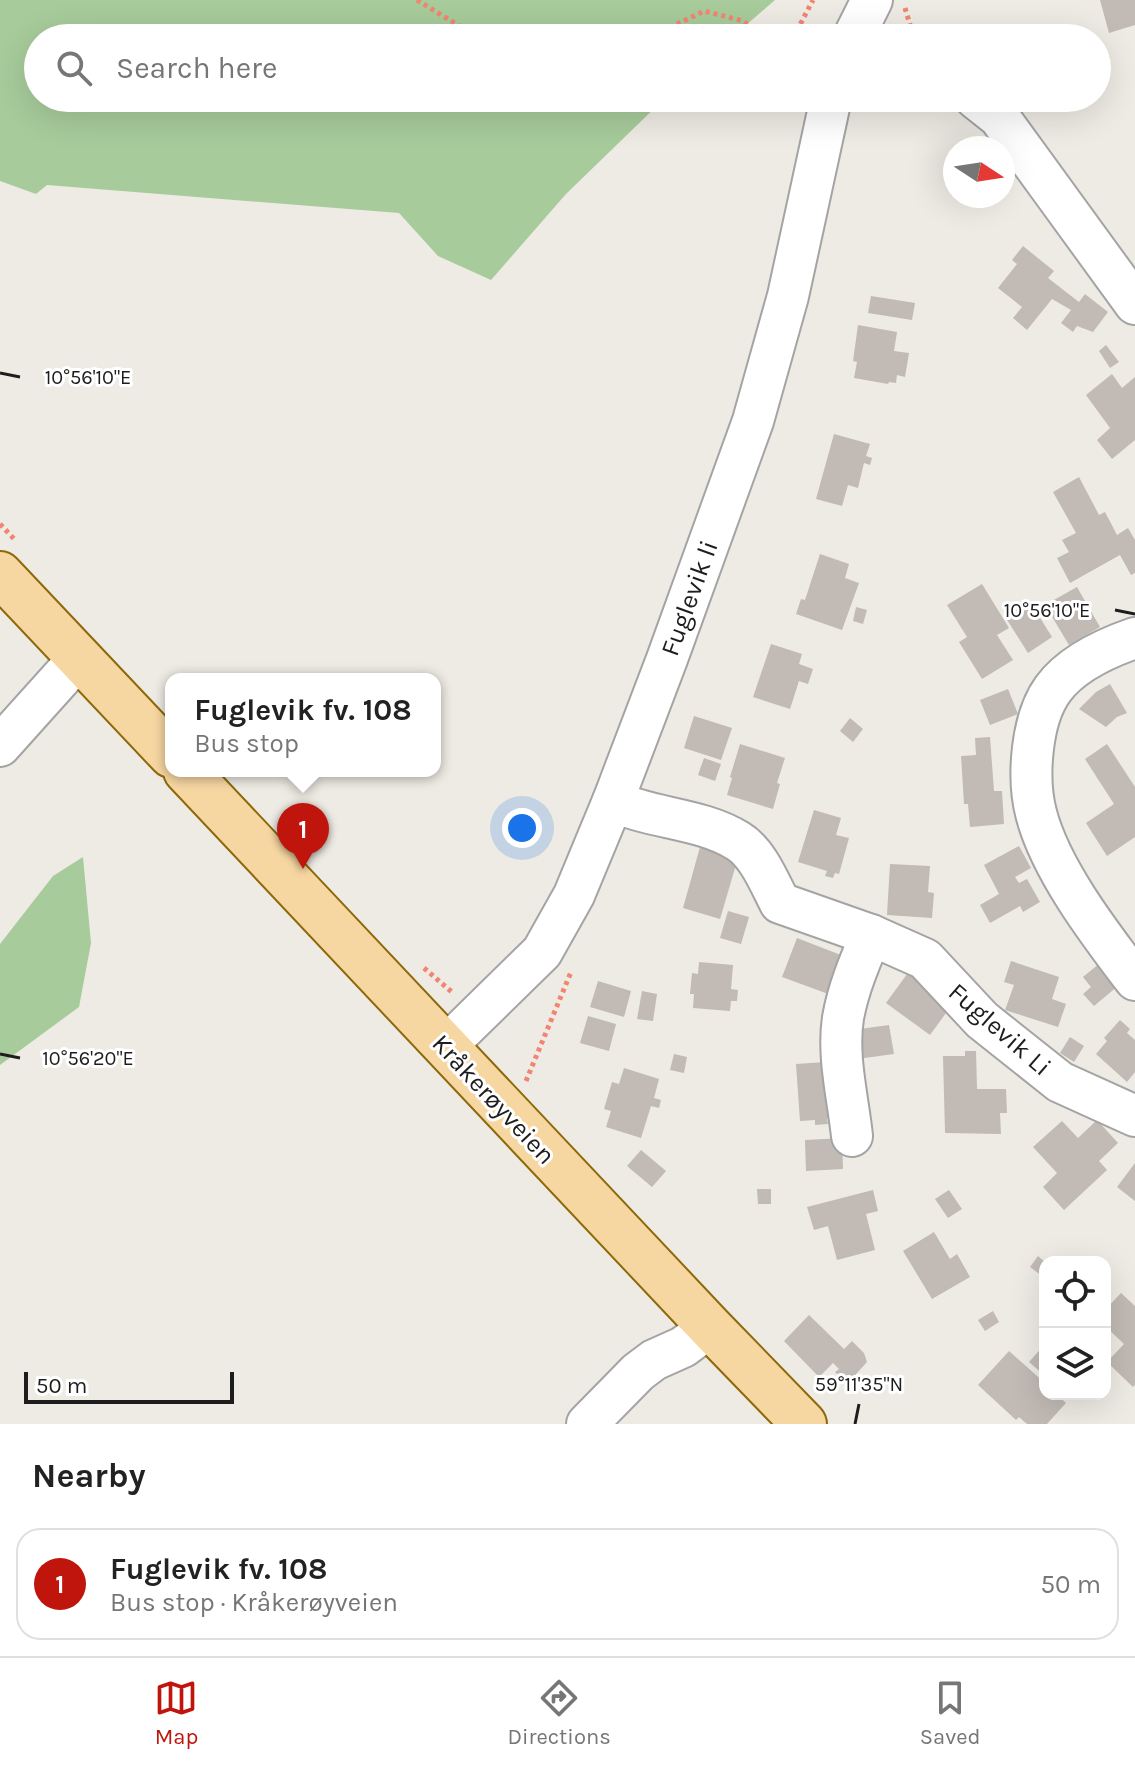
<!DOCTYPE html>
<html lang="en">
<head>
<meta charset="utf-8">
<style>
	:root { --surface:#fff; --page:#f6f6f6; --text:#222; --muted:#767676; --line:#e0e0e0; --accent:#bf150c }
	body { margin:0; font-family:Karla,sans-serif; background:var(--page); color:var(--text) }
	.controls { position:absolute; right:24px; bottom:24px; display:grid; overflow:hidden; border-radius:16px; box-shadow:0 8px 32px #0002 }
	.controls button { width:72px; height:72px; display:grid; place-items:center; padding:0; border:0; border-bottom:2px solid var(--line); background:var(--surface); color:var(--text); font:40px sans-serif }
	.compass { position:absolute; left:943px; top:136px; width:72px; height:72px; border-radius:50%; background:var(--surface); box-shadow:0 8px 32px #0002; rotate:102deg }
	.scale { position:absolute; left:24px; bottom:20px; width:210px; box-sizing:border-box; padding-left:8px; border:4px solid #1d1d1d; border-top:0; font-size:22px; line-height:28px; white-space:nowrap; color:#1d1d1d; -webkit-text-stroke:6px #fff; paint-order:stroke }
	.you { position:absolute; left:522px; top:828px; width:28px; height:28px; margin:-20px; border:6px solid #fff; border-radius:50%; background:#1a73e8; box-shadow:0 0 0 12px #1a73e833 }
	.badge { display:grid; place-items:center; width:52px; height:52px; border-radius:50%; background:var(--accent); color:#fff; font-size:26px; font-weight:700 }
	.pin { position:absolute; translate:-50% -66px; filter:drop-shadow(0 2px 4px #0008) }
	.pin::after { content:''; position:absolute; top:42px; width:28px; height:24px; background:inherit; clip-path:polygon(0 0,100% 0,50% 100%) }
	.popup { position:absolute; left:165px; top:673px; width:276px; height:104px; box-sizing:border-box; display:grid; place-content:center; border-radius:16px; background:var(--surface); filter:drop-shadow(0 2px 6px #0005); font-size:26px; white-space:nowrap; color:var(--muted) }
	.popup b { font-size:30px; color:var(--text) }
	.popup::after { content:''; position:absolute; left:50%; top:100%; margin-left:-16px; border:16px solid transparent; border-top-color:var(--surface) }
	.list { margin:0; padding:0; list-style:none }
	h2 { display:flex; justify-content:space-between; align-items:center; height:104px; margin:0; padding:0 32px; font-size:34px }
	h2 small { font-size:26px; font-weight:400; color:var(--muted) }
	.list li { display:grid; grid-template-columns:52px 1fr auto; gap:24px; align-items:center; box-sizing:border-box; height:112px; margin:0 16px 16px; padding:0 16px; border:2px solid var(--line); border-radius:24px }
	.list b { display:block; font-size:30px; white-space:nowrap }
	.list p { margin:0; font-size:26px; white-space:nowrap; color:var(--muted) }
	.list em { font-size:26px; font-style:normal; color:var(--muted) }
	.icon { flex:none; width:44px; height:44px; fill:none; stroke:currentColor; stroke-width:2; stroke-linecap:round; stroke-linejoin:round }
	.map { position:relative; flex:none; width:1135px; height:1424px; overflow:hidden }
	.search { position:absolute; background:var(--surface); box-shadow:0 8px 32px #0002; left:24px; right:24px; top:24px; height:88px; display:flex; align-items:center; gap:20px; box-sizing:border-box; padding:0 28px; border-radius:44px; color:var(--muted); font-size:30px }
	.sheet { height:232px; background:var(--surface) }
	nav { display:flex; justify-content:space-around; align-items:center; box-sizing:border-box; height:112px; border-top:2px solid var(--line); background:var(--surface); font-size:22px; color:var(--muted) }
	nav a { display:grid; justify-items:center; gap:4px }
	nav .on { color:var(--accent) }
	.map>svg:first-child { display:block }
	.forest { fill:#a7cb9b }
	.building { fill:#c2bab4 }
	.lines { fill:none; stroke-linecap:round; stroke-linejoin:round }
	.minor-casing { stroke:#a4a4a4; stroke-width:44 }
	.major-casing { stroke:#8e6909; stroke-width:48 }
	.path { stroke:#f18572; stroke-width:5; stroke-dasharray:4 4; stroke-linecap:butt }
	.minor { stroke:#fff; stroke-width:40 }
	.major { stroke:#f6d6a1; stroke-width:44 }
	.ticks { fill:none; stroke:#1d1d1d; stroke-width:3 }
	.labels { text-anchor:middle; stroke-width:6; stroke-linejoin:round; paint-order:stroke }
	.street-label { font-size:26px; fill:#1d1d1d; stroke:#fff }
	.ticks-label { font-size:20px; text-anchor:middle; fill:#1d1d1d; stroke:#fff; stroke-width:6; stroke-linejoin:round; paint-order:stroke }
</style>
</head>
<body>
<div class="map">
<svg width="1135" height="1424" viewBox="0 0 1135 1424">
	<rect width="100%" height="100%" fill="#eeebe4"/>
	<!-- forest -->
	<g class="forest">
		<polygon points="0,0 775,0 731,38 38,38 38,98 665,98 566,194 491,280 438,256 399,213 47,185 36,194 0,181"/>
		<polygon points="83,857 91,943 79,1007 0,1065 0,944 53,876"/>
	</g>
	<!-- building -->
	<g class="building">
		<polygon points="1100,0 1135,0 1135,25 1109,33"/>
		<polygon points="1023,246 1054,271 1048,278 1079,302 1085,294 1108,312 1093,332 1077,326 1073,332 1061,323 1071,310 1052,299 1027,330 1013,318 1022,307 998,288 1017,264 1012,260"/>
		<polygon points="871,296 915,303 912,320 868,313"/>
		<polygon points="858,325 897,332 894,351 909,353 905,377 897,375 896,383 889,382 888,384 854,378 857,362 853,361"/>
		<polygon points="1106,345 1119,362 1110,368 1099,351"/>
		<polygon points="1112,374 1122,388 1135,377 1135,440 1112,459 1097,440 1110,428 1086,395"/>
		<polygon points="834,434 870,444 866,456 872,458 870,465 864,463 858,488 848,485 842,506 816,499"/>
		<polygon points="1079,477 1099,515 1105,512 1117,535 1128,528 1135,540 1135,573 1131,575 1120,555 1070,583 1057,558 1069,552 1062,540 1076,533 1053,492"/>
		<polygon points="820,554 849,564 845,578 859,583 842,630 796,614 801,599 805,600"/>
		<polygon points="982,584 1009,628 997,635 1013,660 982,679 959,642 967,637 947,605"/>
		<polygon points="1077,587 1100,627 1069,645 1045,605"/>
		<polygon points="1029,600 1052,637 1028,653 1004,615"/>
		<polygon points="856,607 867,610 863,624 853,621"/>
		<polygon points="771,644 802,654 799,664 813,669 808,684 799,681 790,709 753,697"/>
		<polygon points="1110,684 1127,713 1117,717 1106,727 1079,709 1096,692"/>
		<polygon points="1008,689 1018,714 990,725 980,700"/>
		<polygon points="694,716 732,728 721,760 684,748"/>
		<polygon points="850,718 863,729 853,742 840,731"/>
		<polygon points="990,737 994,791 1002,791 1004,824 970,827 968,804 964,804 961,756 976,755 975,738"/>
		<polygon points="740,744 785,758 777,783 780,784 773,809 727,795 732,778 730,777"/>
		<polygon points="1107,744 1135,787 1135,837 1107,856 1086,823 1114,804 1085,759"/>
		<polygon points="704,758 721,764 715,781 698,775"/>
		<polygon points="814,810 841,818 836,835 849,838 839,874 835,873 833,878 825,876 827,871 798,862"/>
		<polygon points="1019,846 1031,868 1015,877 1019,883 1027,879 1040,902 1023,912 1020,906 990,923 980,905 999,894 984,865"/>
		<polygon points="700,847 738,858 720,919 683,908"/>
		<polygon points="890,864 930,866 928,892 934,893 932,918 887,915"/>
		<polygon points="728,911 749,917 741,944 720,938"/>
		<polygon points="797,938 846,957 831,995 782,977"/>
		<polygon points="1011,961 1059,977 1052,999 1066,1004 1058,1027 1005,1010 1014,985 1004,982"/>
		<polygon points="699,962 733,965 731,989 738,990 737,1001 731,1001 730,1011 693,1008 694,994 690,994 692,973 698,974"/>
		<polygon points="1100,963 1119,985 1094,1006 1083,994 1091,987 1083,977"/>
		<polygon points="910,970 954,1002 930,1035 886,1003"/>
		<polygon points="598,981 631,991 624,1017 590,1007"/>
		<polygon points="642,991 657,994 653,1021 637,1019"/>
		<polygon points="588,1016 616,1024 609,1051 580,1043"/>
		<polygon points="1120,1020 1130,1029 1127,1033 1135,1040 1135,1072 1127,1082 1096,1054 1107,1041 1104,1038"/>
		<polygon points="889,1025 894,1054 857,1059 853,1030"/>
		<polygon points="1070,1037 1084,1046 1074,1062 1060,1053"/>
		<polygon points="965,1051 976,1051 977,1089 1006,1089 1007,1113 1000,1113 1001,1134 945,1133 943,1056 965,1056"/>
		<polygon points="674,1054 687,1057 684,1073 670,1070"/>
		<polygon points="840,1061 843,1117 827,1119 828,1124 815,1125 815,1120 800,1121 796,1064"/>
		<polygon points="624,1068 659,1079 654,1098 661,1100 659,1108 651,1106 641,1138 606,1127 611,1111 604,1109 612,1082 619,1084"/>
		<polygon points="1097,1120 1118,1143 1099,1161 1107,1170 1064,1210 1043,1187 1057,1173 1033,1147 1062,1121 1078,1138"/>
		<polygon points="842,1138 843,1169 806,1171 805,1140"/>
		<polygon points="641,1150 666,1171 652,1187 627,1166"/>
		<polygon points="1135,1163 1135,1201 1117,1187"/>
		<polygon points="757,1189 771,1189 771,1204 758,1204"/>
		<polygon points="873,1190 878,1211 866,1214 875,1250 837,1260 828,1226 814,1230 807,1207"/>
		<polygon points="949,1190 962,1209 948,1218 935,1199"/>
		<polygon points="934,1232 950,1259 957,1254 970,1277 932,1299 903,1251"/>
		<polygon points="1038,1256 1045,1262 1045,1271 1042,1276 1030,1267"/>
		<polygon points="1121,1293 1135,1306 1135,1385 1133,1387 1107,1362 1124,1344 1105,1326 1105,1310"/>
		<polygon points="993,1311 999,1322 985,1331 978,1320"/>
		<polygon points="809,1315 844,1349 852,1341 864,1353 867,1362 847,1384 835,1372 839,1369 833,1363 819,1377 784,1341"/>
		<polygon points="1045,1344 1045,1376 1029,1362"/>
		<polygon points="1009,1351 1045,1383 1045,1394 1056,1394 1066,1403 1047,1424 1027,1424 1019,1417 1016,1420 978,1385"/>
	</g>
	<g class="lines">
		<defs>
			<g id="minor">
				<polyline points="853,38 872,0"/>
				<polyline points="975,98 999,117 1135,304"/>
				<path d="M1135 638C1106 648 1072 663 1053 689 1031 719 1027 778 1036 813 1050 869 1100 934 1135 980"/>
				<polyline points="0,746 79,658"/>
				<path d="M613 801C652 819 701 818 738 841 758 853 770 884 780 903L871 935 925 959 982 1020 1060 1082 1135 1116"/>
				<polyline points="445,1047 542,952 574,895 613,801 667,659 753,421 788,296 831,98"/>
				<path d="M852 1136C848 1098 837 1056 843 1018 848 989 860 961 871 935"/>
				<polyline points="587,1424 638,1372 654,1360 683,1347 710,1327"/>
			</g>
			<g id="major">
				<polyline points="0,574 171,755"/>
				<polyline points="186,771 710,1327 804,1424"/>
			</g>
		</defs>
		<!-- minor casing -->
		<use href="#minor" class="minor-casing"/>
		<!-- major casing -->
		<use href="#major" class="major-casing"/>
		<!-- path -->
		<g class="path">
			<polyline points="417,0 479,38"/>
			<polyline points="905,8 914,38"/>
			<polyline points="505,38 515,38"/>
			<polyline points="648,38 704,11 743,21 766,38"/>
			<polyline points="793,38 813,0"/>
			<polyline points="865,109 875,98"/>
			<polyline points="0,524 16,541"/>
			<polyline points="424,968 453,993"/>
			<polyline points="526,1081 571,972"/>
		</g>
		<!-- minor -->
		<use href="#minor" class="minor"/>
		<!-- major -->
		<use href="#major" class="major"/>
	</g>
	<!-- ticks -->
	<path class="ticks" d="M0 373 20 377M1115 610 1135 614M0 1054 20 1058M855 1424 859 1404"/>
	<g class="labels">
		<!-- street labels -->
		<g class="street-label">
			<text transform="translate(689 598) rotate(-70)" y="9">Fuglevik li</text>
			<text transform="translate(1000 1029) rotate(41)" y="9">Fuglevik Li</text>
			<text transform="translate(494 1099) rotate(47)" y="9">Kråkerøyveien</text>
		</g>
	</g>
	<g class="ticks-label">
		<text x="88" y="384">10°56'10"E</text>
		<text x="1047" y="617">10°56'10"E</text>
		<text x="88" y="1065">10°56'20"E</text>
		<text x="859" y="1391">59°11'35"N</text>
	</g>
</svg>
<div class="controls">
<button><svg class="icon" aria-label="locate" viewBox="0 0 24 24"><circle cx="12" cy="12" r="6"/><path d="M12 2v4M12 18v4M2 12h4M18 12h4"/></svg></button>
<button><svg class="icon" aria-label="layers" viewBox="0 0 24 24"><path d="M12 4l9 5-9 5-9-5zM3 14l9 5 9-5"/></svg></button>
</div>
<svg class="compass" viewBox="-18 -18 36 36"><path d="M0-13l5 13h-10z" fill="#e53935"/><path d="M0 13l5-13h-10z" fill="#767676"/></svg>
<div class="scale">50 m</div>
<div class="you"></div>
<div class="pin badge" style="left:303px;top:869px">1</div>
<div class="popup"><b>Fuglevik fv. 108</b>Bus stop</div>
<div class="search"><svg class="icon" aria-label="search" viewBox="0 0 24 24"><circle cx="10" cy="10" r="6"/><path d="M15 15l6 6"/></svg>Search here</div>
</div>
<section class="sheet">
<h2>Nearby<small></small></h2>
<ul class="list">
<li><span class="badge">1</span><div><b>Fuglevik fv. 108</b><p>Bus stop · Kråkerøyveien</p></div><em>50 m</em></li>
</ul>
</section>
<nav>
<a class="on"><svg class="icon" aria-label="map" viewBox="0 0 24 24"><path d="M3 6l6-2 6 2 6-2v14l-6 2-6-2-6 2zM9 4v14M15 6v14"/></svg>Map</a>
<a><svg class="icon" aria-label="directions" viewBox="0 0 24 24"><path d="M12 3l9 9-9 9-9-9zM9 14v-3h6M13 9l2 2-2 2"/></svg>Directions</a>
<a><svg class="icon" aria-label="saved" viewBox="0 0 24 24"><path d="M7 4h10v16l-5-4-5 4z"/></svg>Saved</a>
</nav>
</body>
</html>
